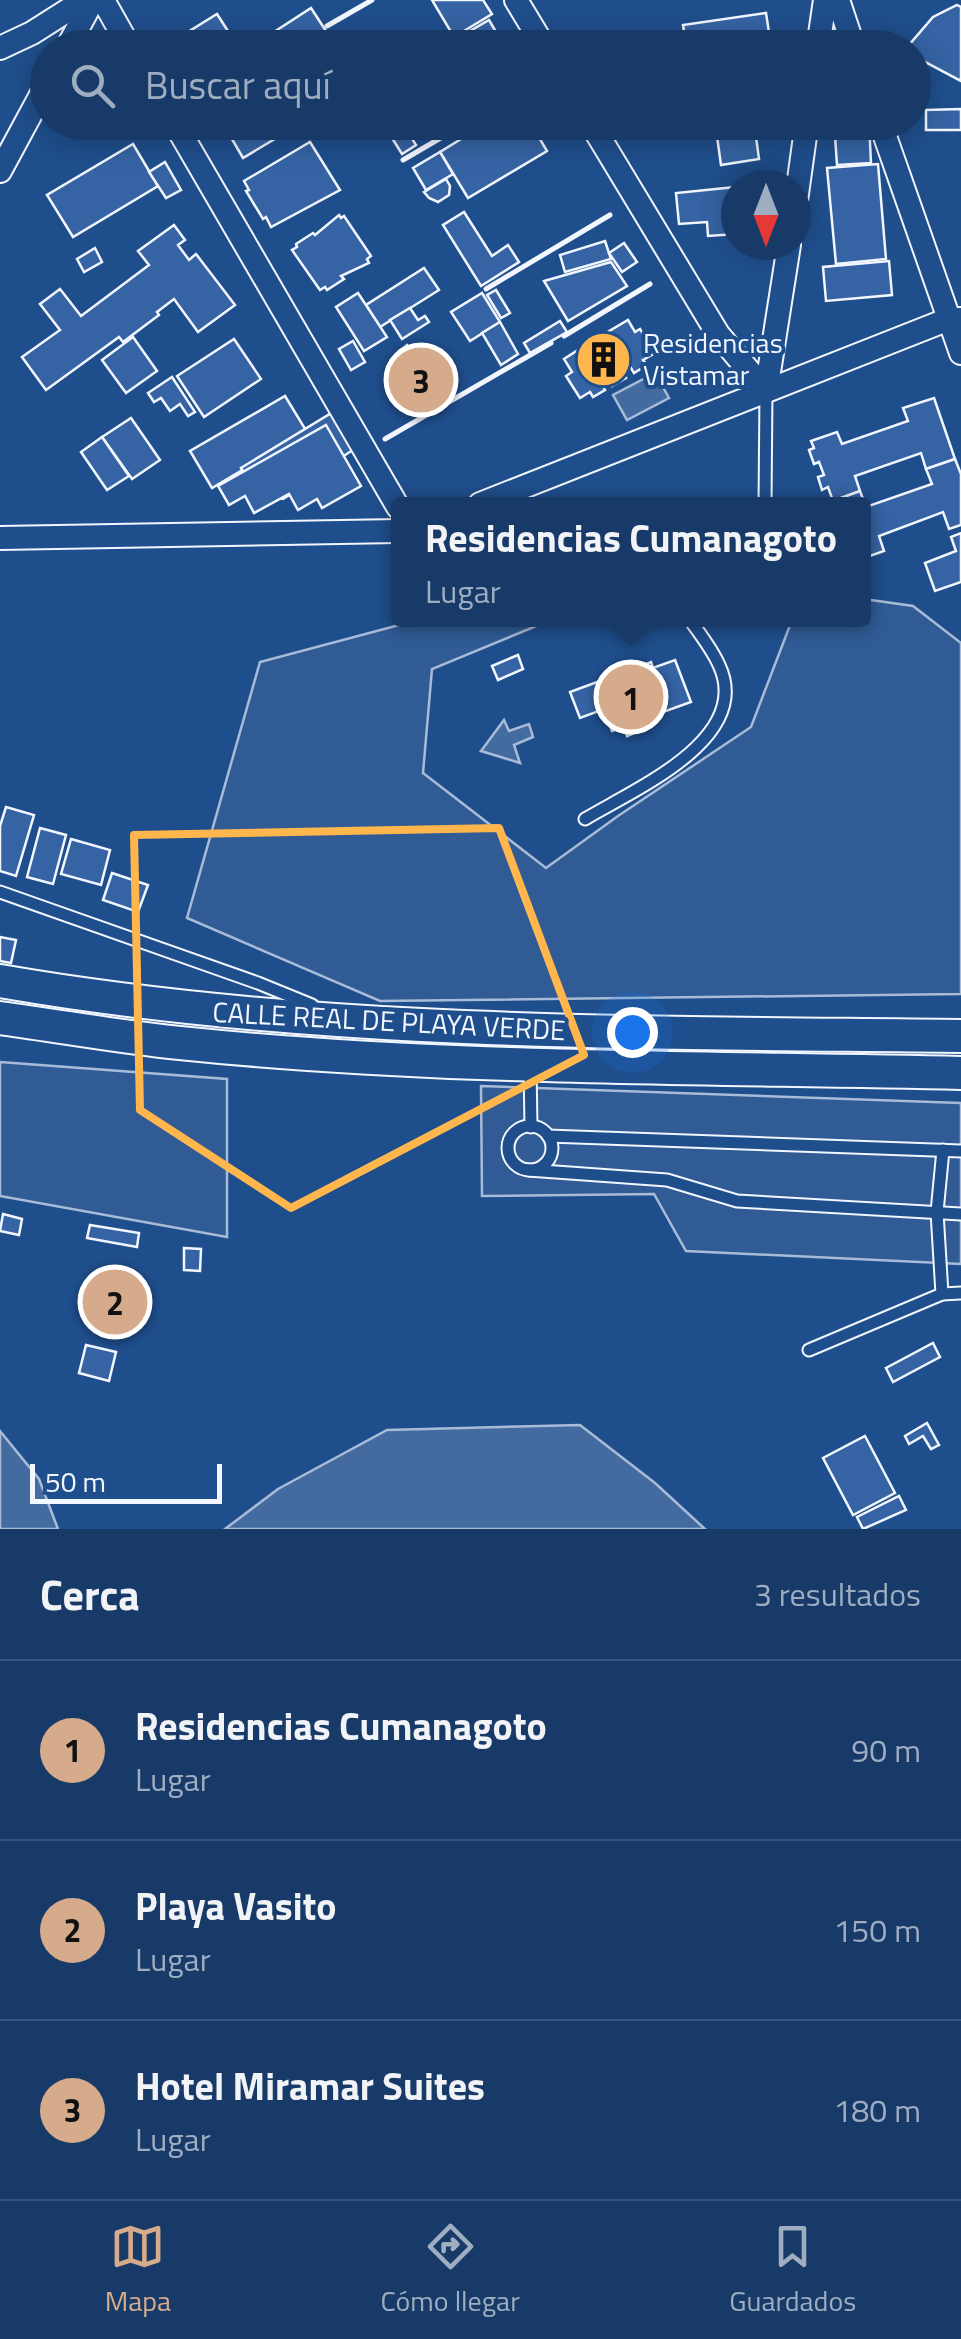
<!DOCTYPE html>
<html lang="es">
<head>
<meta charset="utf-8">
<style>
	:root { --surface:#173a69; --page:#20416f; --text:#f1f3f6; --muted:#9eadc0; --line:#36547d; --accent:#d6ab8b }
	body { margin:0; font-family:"Titillium Web",sans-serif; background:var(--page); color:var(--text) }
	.compass { position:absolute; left:721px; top:170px; width:90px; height:90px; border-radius:50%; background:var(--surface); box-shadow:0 5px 25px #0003; rotate:180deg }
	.scale { position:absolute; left:30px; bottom:25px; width:192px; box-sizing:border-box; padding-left:10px; border:5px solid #f2f6ff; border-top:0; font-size:28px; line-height:35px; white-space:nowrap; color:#f2f6ff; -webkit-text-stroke:8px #1f4e8c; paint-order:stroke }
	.you { position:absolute; left:632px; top:1032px; width:35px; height:35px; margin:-25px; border:8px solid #fff; border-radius:50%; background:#1a73e8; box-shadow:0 0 0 15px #1a73e833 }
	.badge { display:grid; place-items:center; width:65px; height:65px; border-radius:50%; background:var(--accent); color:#111; font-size:32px; font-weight:700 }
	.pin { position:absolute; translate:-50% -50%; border:5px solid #fff; box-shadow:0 2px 10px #0006 }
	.popup { position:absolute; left:391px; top:497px; width:480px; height:130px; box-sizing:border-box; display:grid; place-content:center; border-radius:10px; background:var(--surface); filter:drop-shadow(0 2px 8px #0005); font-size:32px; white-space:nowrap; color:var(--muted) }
	.popup b { font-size:38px; color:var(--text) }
	.popup::after { content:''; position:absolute; left:50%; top:100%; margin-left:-20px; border:20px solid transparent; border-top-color:var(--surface) }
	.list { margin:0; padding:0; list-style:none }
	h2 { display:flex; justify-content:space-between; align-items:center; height:130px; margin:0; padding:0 40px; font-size:42px }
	h2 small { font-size:32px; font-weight:400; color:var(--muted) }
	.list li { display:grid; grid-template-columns:65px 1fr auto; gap:30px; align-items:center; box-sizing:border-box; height:180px; padding:0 40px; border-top:2px solid var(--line) }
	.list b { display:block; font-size:38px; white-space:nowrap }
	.list p { margin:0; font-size:32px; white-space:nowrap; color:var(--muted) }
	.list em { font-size:32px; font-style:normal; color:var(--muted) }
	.icon { flex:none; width:55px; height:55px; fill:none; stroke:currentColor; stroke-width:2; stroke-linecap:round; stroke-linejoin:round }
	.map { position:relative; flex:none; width:961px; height:1529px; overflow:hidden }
	.search { position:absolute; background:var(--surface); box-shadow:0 5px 25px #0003; left:30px; right:30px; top:30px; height:110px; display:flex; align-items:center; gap:25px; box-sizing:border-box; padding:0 35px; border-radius:55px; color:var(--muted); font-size:38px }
	.sheet { height:670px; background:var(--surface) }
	nav { display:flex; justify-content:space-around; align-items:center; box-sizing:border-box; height:140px; border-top:2px solid var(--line); background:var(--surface); font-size:28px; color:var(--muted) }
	nav a { display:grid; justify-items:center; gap:5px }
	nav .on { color:var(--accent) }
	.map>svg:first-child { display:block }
	.built { fill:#305b95; stroke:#a8bbd7; stroke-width:2.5 }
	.water { fill:#446ba0; stroke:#a8bbd7; stroke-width:2.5 }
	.building { fill:#3563a3; stroke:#f2f6ff; stroke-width:2.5 }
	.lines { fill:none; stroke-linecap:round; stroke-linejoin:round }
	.lane-casing { stroke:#f2f6ff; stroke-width:15 }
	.street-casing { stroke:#f2f6ff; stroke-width:26 }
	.secondary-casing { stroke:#f2f6ff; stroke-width:36 }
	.lane { stroke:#1f4e8c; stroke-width:11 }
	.street { stroke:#1f4e8c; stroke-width:22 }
	.secondary { stroke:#1f4e8c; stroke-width:32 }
	.wall { stroke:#f2f6ff; stroke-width:5 }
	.marked { fill:none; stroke:#ffb74d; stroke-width:8; stroke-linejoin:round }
	.labels { text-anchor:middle; stroke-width:8; stroke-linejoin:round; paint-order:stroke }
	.poi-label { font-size:28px; fill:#f2f6ff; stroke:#1f4e8c; text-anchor:start }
	.street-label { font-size:28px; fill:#f2f6ff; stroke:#1f4e8c }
</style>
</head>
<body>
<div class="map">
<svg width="961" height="1529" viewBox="0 0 961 1529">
	<rect width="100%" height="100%" fill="#1f4e8c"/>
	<!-- built -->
	<g class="built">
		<polygon points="864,599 913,606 961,643 961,994 380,1001 187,918 260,662 418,620 551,620 432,669 423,773 546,868 618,816 751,727 792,620 864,620"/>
		<polygon points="0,1062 227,1079 227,1237 0,1196"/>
		<polygon points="481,1086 961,1103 961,1264 686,1251 654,1194 482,1196"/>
	</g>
	<!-- water -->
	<g class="water">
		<polygon points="655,373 669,398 627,420 613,395"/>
		<polygon points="504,720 509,731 529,724 533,737 514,745 520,763 481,751"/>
		<polygon points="580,1425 655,1483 705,1529 225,1529 278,1489 387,1430"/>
		<polygon points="0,1431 39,1479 58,1529 0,1529"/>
	</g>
	<!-- building -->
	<g class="building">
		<polygon points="432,0 483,0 492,14 454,37"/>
		<polygon points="957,5 961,7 961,81 914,56 915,49 909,45 933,17"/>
		<polygon points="311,8 326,31 300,48 279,48 271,34"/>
		<polygon points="766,13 770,39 749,42 750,48 674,46 686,44 683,25"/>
		<polygon points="217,14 235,42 227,48 169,48 167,45"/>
		<polygon points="489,20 502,42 493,48 457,48 453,41"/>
		<polygon points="961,109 961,130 926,130 926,110"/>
		<polygon points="222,122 275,122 271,125 278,137 243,158"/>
		<polygon points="399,122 402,122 416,145 402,154 387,130"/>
		<polygon points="489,122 530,122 547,151 468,198 440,152"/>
		<polygon points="715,122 754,122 759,159 721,165"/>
		<polygon points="834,122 869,122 871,163 837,165"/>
		<polygon points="310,142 340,190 271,227 266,217 263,219 246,191 249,190 244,181"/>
		<polygon points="133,144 158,186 73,237 47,195"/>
		<polygon points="440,152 453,174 426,190 413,168"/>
		<polygon points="165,162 181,190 166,198 149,172"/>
		<polygon points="878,164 886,259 836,264 827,168"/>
		<polygon points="446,179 450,186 449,195 438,202 429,198 424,192"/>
		<polygon points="736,187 736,234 708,236 707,222 679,224 676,193"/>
		<polygon points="464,212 492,256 508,245 519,262 481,286 443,225"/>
		<polygon points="339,215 341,218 344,216 371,256 367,259 369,263 341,276 344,279 327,290 325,287 320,290 292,250 297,247 296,244 313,233 315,235"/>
		<polygon points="174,225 185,240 178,245 189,260 196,254 235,305 198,332 174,299 157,312 159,315 123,342 119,337 46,390 22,357 60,330 40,304 60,289 81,316 149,265 138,251"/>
		<polygon points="605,241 611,259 565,272 560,255"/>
		<polygon points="624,243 637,262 622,272 609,253"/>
		<polygon points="95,248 102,262 84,272 77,259"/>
		<polygon points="889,261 892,295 826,301 823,267"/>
		<polygon points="611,262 627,286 568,321 544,281"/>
		<polygon points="424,268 439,290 380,327 366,305"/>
		<polygon points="496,290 510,313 501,318 487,295"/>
		<polygon points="358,293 387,337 364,351 336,307"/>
		<polygon points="482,293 500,322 470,341 451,312"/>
		<polygon points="410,308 418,320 425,316 429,322 402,339 390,320"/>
		<polygon points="628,320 635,332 640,329 655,353 643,360 647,365 634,373 631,368 622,373 626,378 612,386 609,381 602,385 605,390 593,397 590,392 580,398 566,376 572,372 564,359 589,343 596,354 613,343 606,333"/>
		<polygon points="560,321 567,332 530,353 524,343"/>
		<polygon points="500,322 518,354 501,365 482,333"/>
		<polygon points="133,337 157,371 126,393 102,360"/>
		<polygon points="234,339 261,379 204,417 177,376"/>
		<polygon points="353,341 365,362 351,370 339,349"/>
		<polygon points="407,345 412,354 419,349 425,359 430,355 452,388 411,414 390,392 395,390 394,383 403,372 397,363 403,359 399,351"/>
		<polygon points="172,377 195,412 188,416 180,404 170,411 161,398 154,402 148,393"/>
		<polygon points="285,396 307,432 212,488 190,451"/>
		<polygon points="934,398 955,459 926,469 921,453 855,476 860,491 833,501 828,487 822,490 818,477 824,475 819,462 814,464 809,450 814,448 811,441 837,432 842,444 908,421 903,408"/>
		<polygon points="333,412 356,448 339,459 342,463 283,499 277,497 264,505 241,468"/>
		<polygon points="131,418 160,460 132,479 102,437"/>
		<polygon points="326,425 361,486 322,508 317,499 298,510 289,494 254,513 245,496 229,505 218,486"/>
		<polygon points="102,437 129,476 107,490 81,452"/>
		<polygon points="955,459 961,474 961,525 949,529 943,512 879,536 884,551 864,558 864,504 834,504 833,501 860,491 866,507 932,484 926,469"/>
		<polygon points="961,533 961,582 935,591 925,563 956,551 951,537"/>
		<polygon points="518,655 523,669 498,680 492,666"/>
		<polygon points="675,660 691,702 646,718 649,727 627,736 624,727 612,731 604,709 580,718 570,692 651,662 653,668"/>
		<polygon points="6,807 34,815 16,876 0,871 0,826"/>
		<polygon points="40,828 66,835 53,884 27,877"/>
		<polygon points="71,839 110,850 101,885 61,874"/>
		<polygon points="112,873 148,885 138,912 103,900"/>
		<polygon points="0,937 16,940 11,963 0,961"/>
		<polygon points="3,1214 22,1219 19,1235 0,1231"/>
		<polygon points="90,1225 139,1233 137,1247 87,1238"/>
		<polygon points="184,1248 201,1249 200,1271 184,1270"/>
		<polygon points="933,1343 940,1357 893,1382 886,1368"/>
		<polygon points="86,1345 116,1352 109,1381 79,1373"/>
		<polygon points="927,1423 939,1445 931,1449 923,1436 909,1444 905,1436"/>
		<polygon points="865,1436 895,1493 853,1515 823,1458"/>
		<polygon points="899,1496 906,1510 863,1529 857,1517"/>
	</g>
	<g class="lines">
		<defs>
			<g id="lane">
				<polyline points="765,504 766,391"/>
				<path d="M585 819C633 790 754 739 719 665 712 649 700 634 690 620"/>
				<polyline points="0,892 258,983 312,1005"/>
				<polyline points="530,1066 531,1127"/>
				<circle cx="530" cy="1148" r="22"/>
				<polyline points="548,1136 961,1151"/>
				<polyline points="528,1170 667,1180 737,1201 961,1214"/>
				<polyline points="942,1294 937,1212 943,1150"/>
				<polyline points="809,1350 942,1294 961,1293"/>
			</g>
			<g id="street">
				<polyline points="103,0 130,48"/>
				<polyline points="516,0 545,48"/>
				<polyline points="838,0 854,48"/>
				<polyline points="0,48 32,33 84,0"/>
				<polyline points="67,48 93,0"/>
				<polyline points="818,48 825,0"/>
				<polyline points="174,122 398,507"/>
				<polyline points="590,122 718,334 766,391 789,245"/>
				<polyline points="880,122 961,353"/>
				<polyline points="0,171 48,82"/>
				<polyline points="796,201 807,122"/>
				<polyline points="480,504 949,319 961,319"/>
				<polyline points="0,538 398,531"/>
			</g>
			<g id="secondary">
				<path d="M0 981C317 1036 640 1032 961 1036"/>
				<path d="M0 1018C60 1026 120 1037 180 1043 439 1070 701 1067 961 1073"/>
			</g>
		</defs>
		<!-- lane casing -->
		<use href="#lane" class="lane-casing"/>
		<!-- street casing -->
		<use href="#street" class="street-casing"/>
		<!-- secondary casing -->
		<use href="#secondary" class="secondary-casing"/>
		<!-- lane -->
		<use href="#lane" class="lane"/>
		<!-- street -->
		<use href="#street" class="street"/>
		<!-- secondary -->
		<use href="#secondary" class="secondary"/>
		<!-- wall -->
		<g class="wall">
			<polyline points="327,26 372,0"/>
			<polyline points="438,48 457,36"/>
			<polyline points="403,160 468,122"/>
			<polyline points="486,289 610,215"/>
			<polyline points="564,336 650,284"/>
			<polyline points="385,439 551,343"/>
		</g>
	</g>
	<!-- marked area -->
	<path class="marked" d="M499 828 584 1055 291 1208 140 1110 134 835Z"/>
	<!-- icons -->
	<defs>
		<symbol id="building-disc" viewBox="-11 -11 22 22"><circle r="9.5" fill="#ffb74d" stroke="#1f4e8c"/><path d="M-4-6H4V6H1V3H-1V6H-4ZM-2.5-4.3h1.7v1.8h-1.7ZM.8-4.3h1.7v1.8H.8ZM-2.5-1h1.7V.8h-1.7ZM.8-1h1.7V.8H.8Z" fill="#111"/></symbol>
	</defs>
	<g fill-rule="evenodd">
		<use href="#building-disc" x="572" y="328" width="63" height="63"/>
	</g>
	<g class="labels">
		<!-- poi labels -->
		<g class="poi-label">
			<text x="643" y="353">Residencias<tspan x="643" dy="32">Vistamar</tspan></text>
		</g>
		<!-- street labels -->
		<g class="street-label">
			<text transform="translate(389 1021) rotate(3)" y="10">CALLE REAL DE PLAYA VERDE</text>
		</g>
	</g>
</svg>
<svg class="compass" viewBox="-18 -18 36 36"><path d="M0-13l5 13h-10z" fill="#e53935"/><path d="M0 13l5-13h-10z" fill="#9eadc0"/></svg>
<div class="scale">50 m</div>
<div class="you"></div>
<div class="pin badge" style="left:631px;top:697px">1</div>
<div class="popup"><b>Residencias Cumanagoto</b>Lugar</div>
<div class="pin badge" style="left:115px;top:1302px">2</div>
<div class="pin badge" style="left:421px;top:380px">3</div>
<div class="search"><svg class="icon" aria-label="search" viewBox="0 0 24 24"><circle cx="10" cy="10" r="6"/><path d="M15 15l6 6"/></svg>Buscar aquí</div>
</div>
<section class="sheet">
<h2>Cerca<small>3 resultados</small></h2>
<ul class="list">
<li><span class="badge">1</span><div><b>Residencias Cumanagoto</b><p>Lugar</p></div><em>90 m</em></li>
<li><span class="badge">2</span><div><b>Playa Vasito</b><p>Lugar</p></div><em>150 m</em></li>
<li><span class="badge">3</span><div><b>Hotel Miramar Suites</b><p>Lugar</p></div><em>180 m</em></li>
</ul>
</section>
<nav>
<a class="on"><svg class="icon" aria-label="map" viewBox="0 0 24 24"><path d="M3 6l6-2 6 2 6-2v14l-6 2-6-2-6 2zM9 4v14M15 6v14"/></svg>Mapa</a>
<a><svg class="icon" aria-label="directions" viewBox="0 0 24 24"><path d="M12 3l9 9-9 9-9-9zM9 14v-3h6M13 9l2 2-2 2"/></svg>Cómo llegar</a>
<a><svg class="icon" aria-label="saved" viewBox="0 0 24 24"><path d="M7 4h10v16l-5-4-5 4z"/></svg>Guardados</a>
</nav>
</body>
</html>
